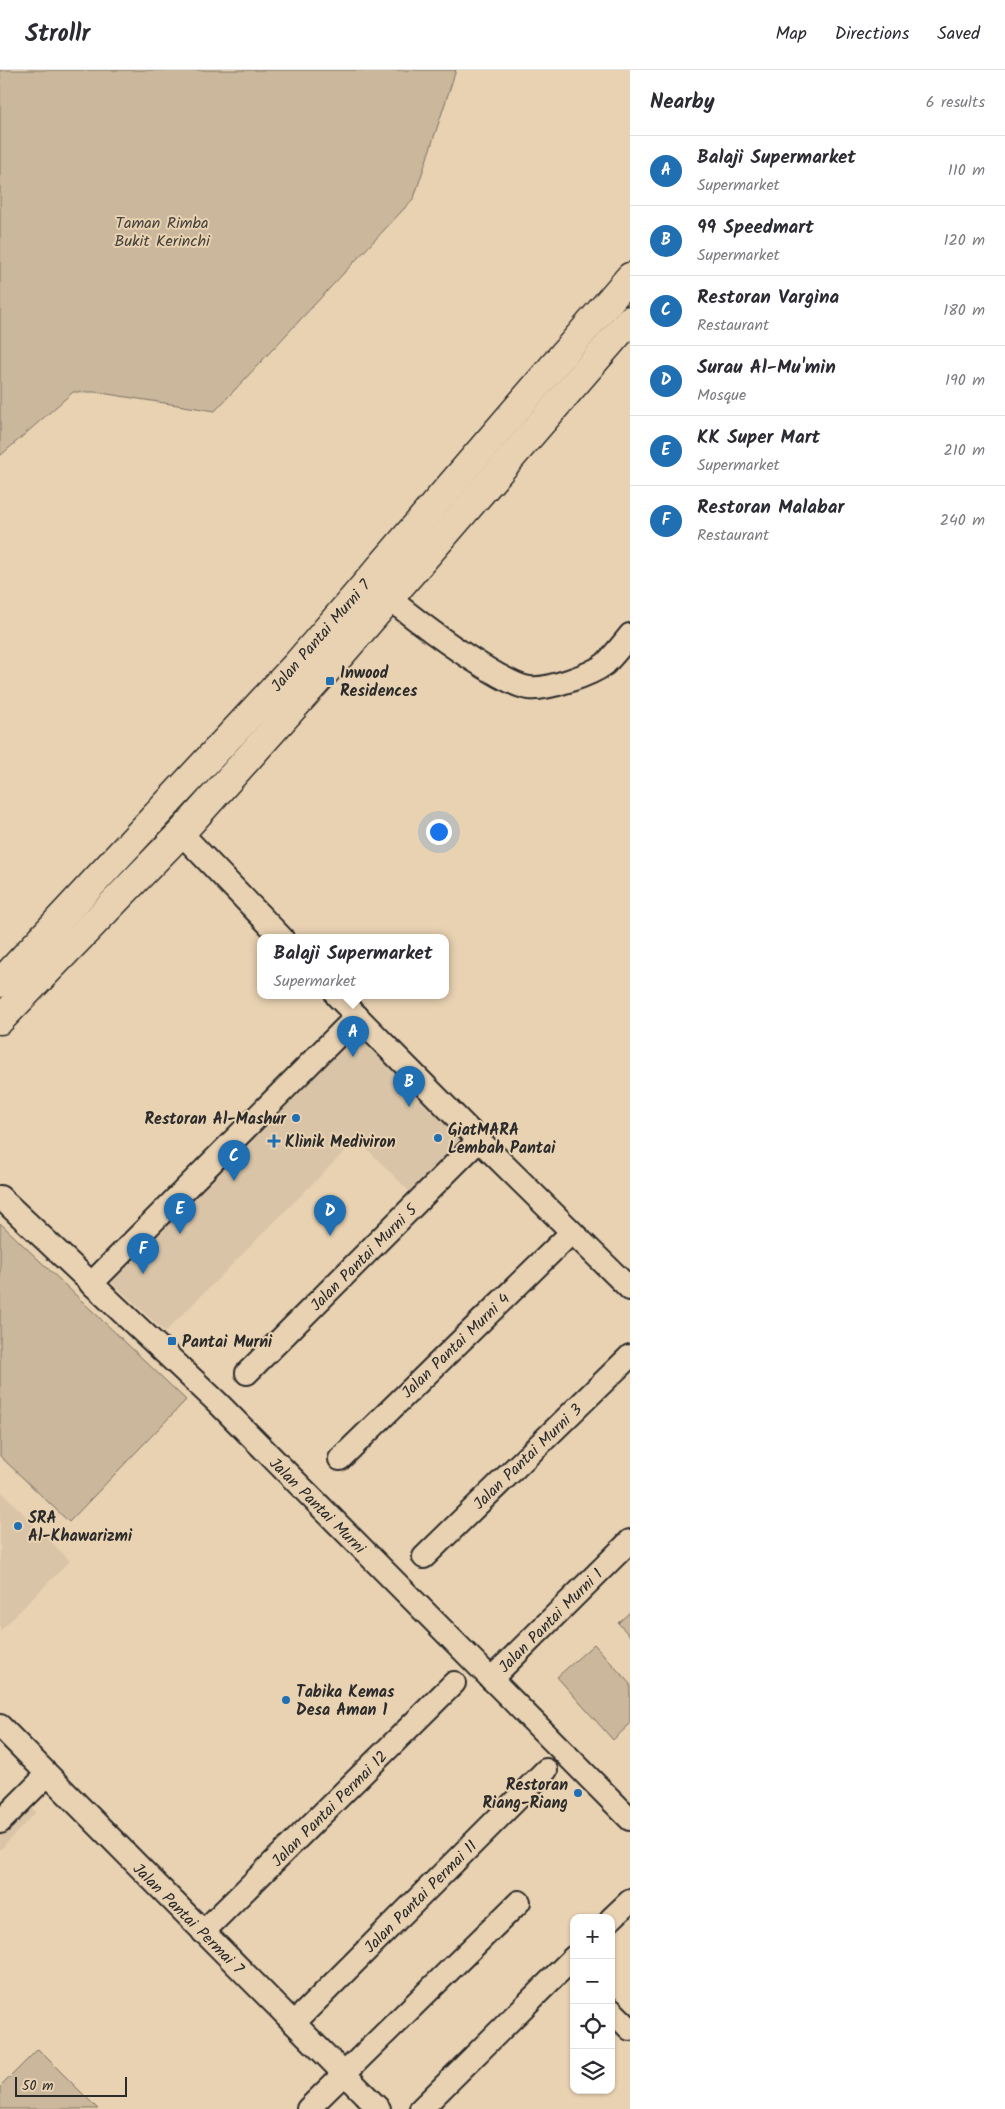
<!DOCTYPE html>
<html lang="en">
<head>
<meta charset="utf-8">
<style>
	:root { --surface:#fff; --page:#f2f2f3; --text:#2b2b33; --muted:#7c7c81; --line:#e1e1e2; --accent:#1f6fb2 }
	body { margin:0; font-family:Kalam,sans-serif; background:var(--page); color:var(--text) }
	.controls { position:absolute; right:15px; bottom:15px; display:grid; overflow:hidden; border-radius:10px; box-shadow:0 1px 4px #0004 }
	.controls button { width:45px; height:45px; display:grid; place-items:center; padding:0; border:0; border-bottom:1px solid var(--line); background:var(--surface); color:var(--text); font:25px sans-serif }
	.scale { position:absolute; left:15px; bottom:12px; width:112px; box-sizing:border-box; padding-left:5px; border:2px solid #2b2b2b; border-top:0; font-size:14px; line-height:18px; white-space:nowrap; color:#2b2b2b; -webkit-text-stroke:4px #e9d2b2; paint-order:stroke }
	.you { position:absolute; left:438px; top:761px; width:18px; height:18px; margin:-12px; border:4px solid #fff; border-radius:50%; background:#1a73e8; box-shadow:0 0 0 8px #1a73e833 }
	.badge { display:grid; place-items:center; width:32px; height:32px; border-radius:50%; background:var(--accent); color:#fff; font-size:16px; font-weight:700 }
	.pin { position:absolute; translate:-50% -41px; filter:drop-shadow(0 1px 2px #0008) }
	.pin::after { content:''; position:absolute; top:26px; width:18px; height:15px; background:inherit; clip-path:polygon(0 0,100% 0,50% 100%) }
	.popup { position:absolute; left:257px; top:864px; width:192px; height:65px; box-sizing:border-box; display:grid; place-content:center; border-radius:10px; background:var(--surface); filter:drop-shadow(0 1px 4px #0005); font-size:16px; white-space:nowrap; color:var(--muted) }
	.popup b { font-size:19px; color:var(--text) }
	.popup::after { content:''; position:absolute; left:50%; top:100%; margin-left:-10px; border:10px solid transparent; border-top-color:var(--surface) }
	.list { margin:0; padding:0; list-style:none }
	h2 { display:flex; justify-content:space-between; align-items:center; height:65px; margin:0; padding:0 20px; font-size:21px }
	h2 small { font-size:16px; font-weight:400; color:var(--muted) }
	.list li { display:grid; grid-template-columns:32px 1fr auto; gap:15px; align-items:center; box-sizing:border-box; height:70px; padding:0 20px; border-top:1px solid var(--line) }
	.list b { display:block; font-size:19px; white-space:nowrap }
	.list p { margin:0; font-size:16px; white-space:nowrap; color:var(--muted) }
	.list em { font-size:16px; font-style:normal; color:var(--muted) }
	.icon { flex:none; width:28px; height:28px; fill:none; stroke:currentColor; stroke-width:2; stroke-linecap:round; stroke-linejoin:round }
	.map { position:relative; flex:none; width:630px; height:2039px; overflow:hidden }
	header { display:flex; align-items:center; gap:30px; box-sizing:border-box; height:70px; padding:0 25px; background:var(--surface); border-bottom:1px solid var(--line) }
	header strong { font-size:24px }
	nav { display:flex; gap:28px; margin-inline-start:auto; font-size:18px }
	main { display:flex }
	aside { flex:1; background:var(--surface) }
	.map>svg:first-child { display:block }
	.built { fill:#d9c4a7 }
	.green { fill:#cab79c; stroke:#7a7164 }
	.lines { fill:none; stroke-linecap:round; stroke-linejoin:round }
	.minor-casing { stroke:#2b2b2b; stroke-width:26 }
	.major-casing { stroke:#2b2b2b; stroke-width:31 }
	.minor { stroke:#e9d2b2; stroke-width:22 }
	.major { stroke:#e9d2b2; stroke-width:28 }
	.poi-dot { fill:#1f6fb2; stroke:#e9d2b2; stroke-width:2 }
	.labels { text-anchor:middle; stroke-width:4; stroke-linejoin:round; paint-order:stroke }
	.park-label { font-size:16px; fill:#43403c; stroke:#e9d2b2 }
	.street-label { font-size:16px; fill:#2b2b2b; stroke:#e9d2b2 }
	.poi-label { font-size:16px; font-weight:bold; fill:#2b2b2b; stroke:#e9d2b2; text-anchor:start }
</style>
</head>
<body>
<header>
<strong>Strollr</strong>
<nav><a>Map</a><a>Directions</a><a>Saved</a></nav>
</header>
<main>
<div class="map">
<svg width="630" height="2039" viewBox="0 0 630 2039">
	<rect width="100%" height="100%" fill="#e9d2b2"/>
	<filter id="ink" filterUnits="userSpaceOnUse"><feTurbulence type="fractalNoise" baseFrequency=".02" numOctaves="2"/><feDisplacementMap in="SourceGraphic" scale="10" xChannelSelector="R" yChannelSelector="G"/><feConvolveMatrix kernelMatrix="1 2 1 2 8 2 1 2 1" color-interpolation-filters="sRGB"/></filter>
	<g filter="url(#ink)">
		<!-- built -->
		<g class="built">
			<polygon points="357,955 470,1071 415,1127 357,1069 165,1262 106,1207"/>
			<polygon points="0,1420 70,1491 0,1561"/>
			<polygon points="13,1721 36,1742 0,1780 0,1734"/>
		</g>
		<!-- green -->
		<g class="green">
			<polygon points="0,0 456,0 414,128 215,341 95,322 73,322 0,386"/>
			<polygon points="0,1153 186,1330 69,1452 0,1386"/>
			<polygon points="630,1542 630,1566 618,1553"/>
			<polygon points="594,1574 630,1614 630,1654 613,1670 557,1607"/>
			<polygon points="38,1979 98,2039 0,2039 0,2017"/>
		</g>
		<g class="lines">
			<defs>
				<g id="minor">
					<path d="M389 528C423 556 459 583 498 605 507 610 519 617 529 618 547 620 591 605 605 594 614 585 622 575 630 565"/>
					<polyline points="181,763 282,868"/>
					<polyline points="337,926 479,1070 630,1219"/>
					<polyline points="0,1127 218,1333 630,1749"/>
					<polyline points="91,1214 357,946"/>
					<polyline points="247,1303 479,1070"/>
					<polyline points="340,1389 572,1162"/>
					<polyline points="424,1487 630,1286"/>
					<polyline points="491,1609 630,1471"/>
					<polyline points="0,1656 379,2039"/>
					<polyline points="0,1752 47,1705"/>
					<polyline points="611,1849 630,1831"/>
					<polyline points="203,1862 454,1613"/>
					<polyline points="611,1940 630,1959"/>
					<polyline points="294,1953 546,1700"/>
					<polyline points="308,2039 519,1832"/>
					<polyline points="421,2039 574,1887"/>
				</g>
				<g id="major">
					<polyline points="0,913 297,594 630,207"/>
					<polyline points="0,950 181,763 344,581 630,250"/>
				</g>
			</defs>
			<!-- minor casing -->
			<use href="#minor" class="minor-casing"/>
			<!-- major casing -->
			<use href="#major" class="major-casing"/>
			<!-- minor -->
			<use href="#minor" class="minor"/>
			<!-- major -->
			<use href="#major" class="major"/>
		</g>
	</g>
	<!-- markers -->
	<g class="poi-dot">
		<rect x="325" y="606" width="10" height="10" rx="2.5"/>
		<circle cx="296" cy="1048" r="5"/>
		<circle cx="438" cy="1068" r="5"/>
		<path d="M271.5 1063.5h5v5h5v5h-5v5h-5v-5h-5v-5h5z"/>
		<rect x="167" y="1266" width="10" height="10" rx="2.5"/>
		<circle cx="18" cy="1456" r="5"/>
		<circle cx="286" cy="1630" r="5"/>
		<circle cx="578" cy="1723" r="5"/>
	</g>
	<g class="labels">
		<!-- park labels -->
		<g class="park-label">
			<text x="162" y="158">Taman Rimba<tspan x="162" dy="18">Bukit Kerinchi</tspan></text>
		</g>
		<!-- street labels -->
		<g class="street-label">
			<text transform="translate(320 565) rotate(-49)" y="6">Jalan Pantai Murni 7</text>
			<text transform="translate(363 1187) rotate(-45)" y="6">Jalan Pantai Murni 5</text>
			<text transform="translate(455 1275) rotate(-44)" y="6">Jalan Pantai Murni 4</text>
			<text transform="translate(527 1386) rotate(-44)" y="6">Jalan Pantai Murni 3</text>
			<text transform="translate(318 1435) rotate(45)" y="6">Jalan Pantai Murni</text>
			<text transform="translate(550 1550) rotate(-45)" y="6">Jalan Pantai Murni 1</text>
			<text transform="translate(329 1738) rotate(-45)" y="6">Jalan Pantai Permai 12</text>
			<text transform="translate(420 1826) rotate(-45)" y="6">Jalan Pantai Permai 11</text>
			<text transform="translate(189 1848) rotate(45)" y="6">Jalan Pantai Permai 7</text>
		</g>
		<!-- poi labels -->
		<g class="poi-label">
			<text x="340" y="608">Inwood<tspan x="340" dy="18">Residences</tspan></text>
			<text x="286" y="1054" text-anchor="end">Restoran Al-Mashur</text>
			<text x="448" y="1065">GiatMARA<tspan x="448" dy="18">Lembah Pantai</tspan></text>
			<text x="285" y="1077">Klinik Mediviron</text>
			<text x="182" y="1277">Pantai Murni</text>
			<text x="28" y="1453">SRA<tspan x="28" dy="18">Al-Khawarizmi</tspan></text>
			<text x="296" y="1627">Tabika Kemas<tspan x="296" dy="18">Desa Aman 1</tspan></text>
			<text x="568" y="1720" text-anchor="end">Restoran<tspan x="568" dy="18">Riang-Riang</tspan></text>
		</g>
	</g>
</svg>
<div class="controls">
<button>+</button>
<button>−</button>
<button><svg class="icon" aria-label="locate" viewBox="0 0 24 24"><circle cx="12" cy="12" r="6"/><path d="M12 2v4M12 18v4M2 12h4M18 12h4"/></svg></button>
<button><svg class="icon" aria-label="layers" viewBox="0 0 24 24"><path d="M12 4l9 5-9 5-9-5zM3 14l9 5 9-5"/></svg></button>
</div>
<div class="scale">50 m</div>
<div class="you"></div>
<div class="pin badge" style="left:353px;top:987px">A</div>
<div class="popup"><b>Balaji Supermarket</b>Supermarket</div>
<div class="pin badge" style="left:409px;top:1037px">B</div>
<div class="pin badge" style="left:234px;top:1111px">C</div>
<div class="pin badge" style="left:330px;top:1166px">D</div>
<div class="pin badge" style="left:180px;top:1164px">E</div>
<div class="pin badge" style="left:143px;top:1204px">F</div>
</div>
<aside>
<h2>Nearby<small>6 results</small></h2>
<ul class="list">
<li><span class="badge">A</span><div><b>Balaji Supermarket</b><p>Supermarket</p></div><em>110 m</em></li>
<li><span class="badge">B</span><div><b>99 Speedmart</b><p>Supermarket</p></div><em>120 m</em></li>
<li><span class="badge">C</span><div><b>Restoran Vargina</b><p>Restaurant</p></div><em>180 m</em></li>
<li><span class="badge">D</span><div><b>Surau Al-Mu'min</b><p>Mosque</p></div><em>190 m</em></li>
<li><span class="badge">E</span><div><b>KK Super Mart</b><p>Supermarket</p></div><em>210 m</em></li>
<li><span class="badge">F</span><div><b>Restoran Malabar</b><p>Restaurant</p></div><em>240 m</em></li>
</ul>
</aside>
</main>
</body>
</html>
